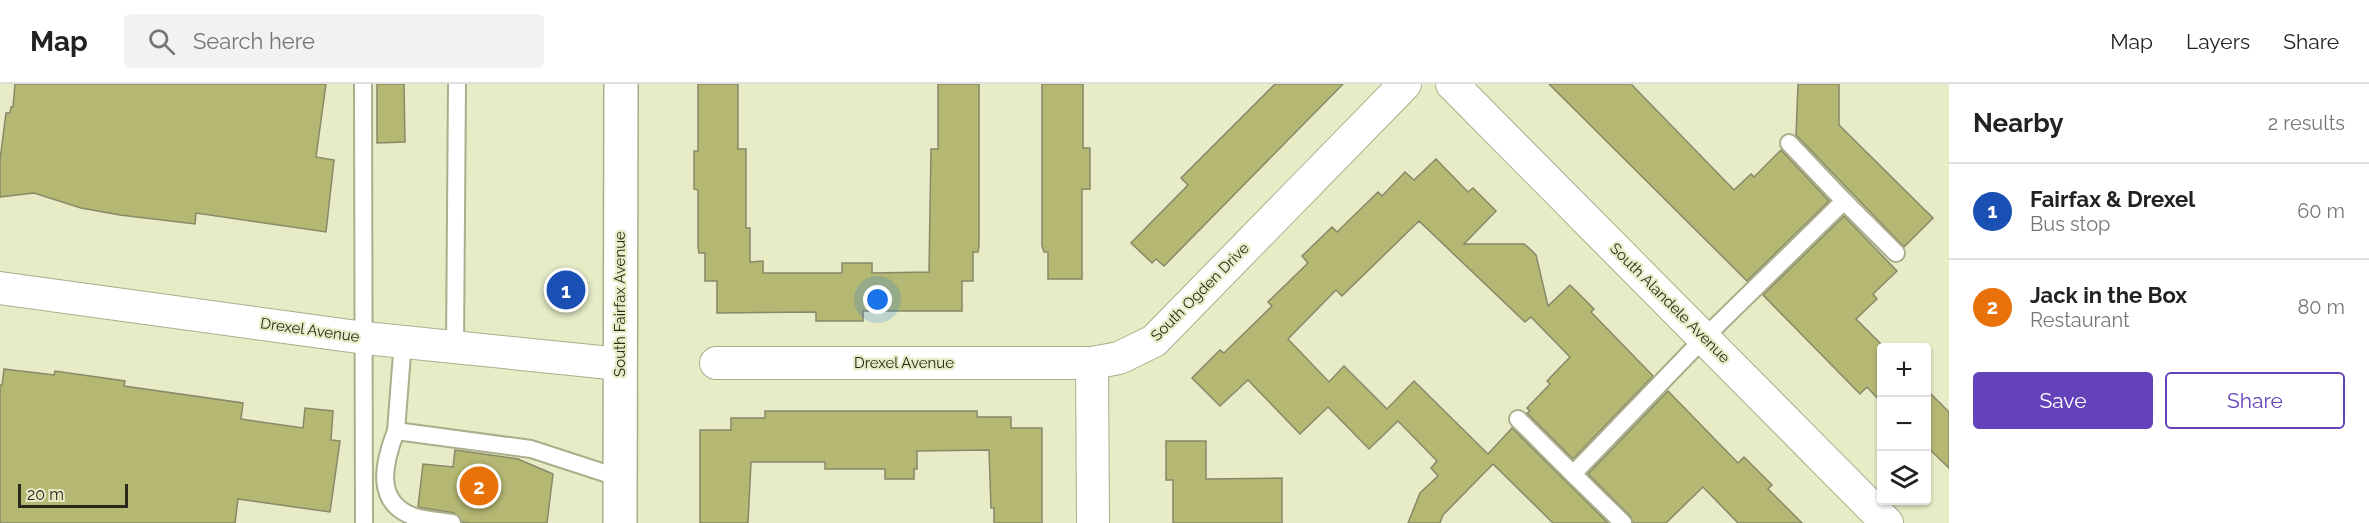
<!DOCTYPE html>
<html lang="en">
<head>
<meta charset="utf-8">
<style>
	:root { --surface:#fff; --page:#f2f2f2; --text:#222; --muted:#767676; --line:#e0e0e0; --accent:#6442ba }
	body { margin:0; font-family:Raleway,sans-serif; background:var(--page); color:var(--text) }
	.controls { position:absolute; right:18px; bottom:18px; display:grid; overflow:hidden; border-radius:6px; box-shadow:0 2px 4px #0004 }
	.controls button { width:54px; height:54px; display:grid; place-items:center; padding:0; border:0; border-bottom:2px solid var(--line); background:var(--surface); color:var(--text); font:30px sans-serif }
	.scale { position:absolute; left:18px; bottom:15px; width:110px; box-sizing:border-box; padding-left:6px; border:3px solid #292a1c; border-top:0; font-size:16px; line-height:21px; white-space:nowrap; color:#292a1c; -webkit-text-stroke:4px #e7ebc6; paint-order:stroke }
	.you { position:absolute; left:878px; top:216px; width:21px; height:21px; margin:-15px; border:4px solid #fff; border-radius:50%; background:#1a73e8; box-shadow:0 0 0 9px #1a73e833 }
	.badge { display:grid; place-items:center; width:39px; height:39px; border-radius:50%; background:var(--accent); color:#fff; font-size:20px; font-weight:700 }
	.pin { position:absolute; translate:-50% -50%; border:3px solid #fff; box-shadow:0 2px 6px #0006 }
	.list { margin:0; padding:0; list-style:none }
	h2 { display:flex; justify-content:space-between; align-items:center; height:78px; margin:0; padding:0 24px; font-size:26px }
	h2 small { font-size:20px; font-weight:400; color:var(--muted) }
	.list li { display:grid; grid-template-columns:39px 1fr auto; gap:18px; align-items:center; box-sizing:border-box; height:96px; padding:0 24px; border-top:2px solid var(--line) }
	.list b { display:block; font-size:22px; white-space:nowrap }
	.list p { margin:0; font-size:20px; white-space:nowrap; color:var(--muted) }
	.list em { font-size:20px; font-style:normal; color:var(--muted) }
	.actions { display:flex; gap:12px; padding:18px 24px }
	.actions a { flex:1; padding:14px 0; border:2px solid var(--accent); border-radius:6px; text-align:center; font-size:21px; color:var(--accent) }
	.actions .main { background:var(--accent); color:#fff }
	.icon { flex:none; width:33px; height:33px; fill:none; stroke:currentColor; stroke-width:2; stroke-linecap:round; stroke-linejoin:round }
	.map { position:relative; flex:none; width:1949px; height:439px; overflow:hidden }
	header { display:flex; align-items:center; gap:36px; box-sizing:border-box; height:84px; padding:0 30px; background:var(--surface); border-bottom:2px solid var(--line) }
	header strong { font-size:28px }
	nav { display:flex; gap:33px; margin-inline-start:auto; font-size:21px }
	.search { width:420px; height:54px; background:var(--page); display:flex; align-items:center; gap:15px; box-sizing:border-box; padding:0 21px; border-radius:6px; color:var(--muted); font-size:22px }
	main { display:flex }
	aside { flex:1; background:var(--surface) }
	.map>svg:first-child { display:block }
	.building { fill:#b4b872; stroke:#878968; stroke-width:1.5 }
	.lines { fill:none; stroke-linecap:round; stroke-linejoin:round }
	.lane-casing { stroke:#abae8b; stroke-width:20 }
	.street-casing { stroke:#abae8b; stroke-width:34 }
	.secondary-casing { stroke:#abae8b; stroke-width:36 }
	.lane { stroke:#fff; stroke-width:16 }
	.street { stroke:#fff; stroke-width:32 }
	.secondary { stroke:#fff; stroke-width:33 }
	.labels { text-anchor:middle; stroke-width:4.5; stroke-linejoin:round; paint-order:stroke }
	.street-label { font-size:15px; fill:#292a1c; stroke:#e7ebc6 }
</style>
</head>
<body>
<header>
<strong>Map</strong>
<div class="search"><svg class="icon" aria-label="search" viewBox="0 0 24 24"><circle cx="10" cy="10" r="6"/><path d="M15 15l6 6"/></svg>Search here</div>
<nav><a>Map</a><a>Layers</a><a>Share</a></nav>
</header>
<main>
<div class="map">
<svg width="1949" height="439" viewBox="0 0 1949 439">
	<rect width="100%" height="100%" fill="#e7ebc6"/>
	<!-- building -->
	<g class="building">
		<polygon points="15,0 326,0 316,73 334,76 326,148 196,129 195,140 120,131 81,124 34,109 0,113 0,76 6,29 10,29 11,23 13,23"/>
		<polygon points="377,0 404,0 405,58 377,59"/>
		<polygon points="698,0 738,0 738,65 746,65 746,144 750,144 750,178 763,177 763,189 842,189 842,179 872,179 872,189 929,188 931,65 938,65 938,0 979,0 979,162 978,168 973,168 973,197 962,197 962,227 863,227 863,237 816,237 816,228 717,229 717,197 705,197 705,169 699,169 698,163 698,106 694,105 694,67 698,67"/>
		<polygon points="1042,0 1083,0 1083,64 1090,64 1090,105 1082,105 1082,195 1048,195 1048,168 1044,168 1042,162"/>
		<polygon points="1275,0 1343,0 1164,182 1156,175 1152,179 1131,159 1188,101 1181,94"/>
		<polygon points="1549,0 1631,0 1734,106 1751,90 1754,93 1781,66 1829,117 1747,197"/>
		<polygon points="1798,0 1839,0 1839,41 1933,134 1904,163 1796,51"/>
		<polygon points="1436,75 1468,108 1473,104 1496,127 1464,160 1524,160 1528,163 1536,171 1548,222 1570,201 1594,225 1591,228 1653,292 1573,375 1527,329 1530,327 1527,324 1550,300 1547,297 1570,273 1531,233 1525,238 1419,137 1342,212 1336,206 1288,255 1329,298 1344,282 1387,325 1414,297 1488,370 1512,344 1608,439 1553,439 1493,380 1443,431 1440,439 1408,439 1420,409 1438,392 1431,384 1437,377 1398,337 1369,365 1328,323 1300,350 1248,296 1220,322 1192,294 1220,266 1224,269 1272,222 1268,218 1308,179 1302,172 1332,143 1337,148 1378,108 1382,112 1405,88 1414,96"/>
		<polygon points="1844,132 1897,187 1873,210 1877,215 1856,235 1885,264 1881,264 1881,318 1867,303 1860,310 1763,211"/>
		<polygon points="4,285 54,291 55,287 125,297 124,302 243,319 241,335 303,344 305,324 333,327 331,356 340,357 330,428 238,415 235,439 0,439 0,301 2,301"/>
		<polygon points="1926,305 1949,328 1949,384 1926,362"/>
		<polygon points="1668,307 1738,379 1744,373 1772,401 1768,405 1802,439 1738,439 1703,403 1666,439 1633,439 1630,432 1588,390"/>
		<polygon points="765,327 977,327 977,333 1011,333 1011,344 1042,344 1042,439 994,439 994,424 991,424 989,366 917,367 917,385 914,385 914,395 885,395 885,385 825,385 825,378 751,378 748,439 700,439 700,346 731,346 731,334 765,334"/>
		<polygon points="1166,357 1206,357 1206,395 1282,394 1282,439 1173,439 1173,396 1166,396"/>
		<polygon points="455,366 518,375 553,390 547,439 470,439 462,438 454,429 418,423 423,380 453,383"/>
	</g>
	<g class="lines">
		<defs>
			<g id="lane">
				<polyline points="363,0 364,439"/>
				<polyline points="1844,117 1896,169"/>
				<polyline points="455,263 457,0"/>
				<polyline points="1518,335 1573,390"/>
				<polyline points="396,347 403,257"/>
				<path d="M452 439C440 437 427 436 415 433 373 419 384 378 396 347L531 365 620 394"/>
				<polyline points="1623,439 1573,390 1705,253 1844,117 1789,59"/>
			</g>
			<g id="street">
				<polyline points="1452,0 1887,439"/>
				<polyline points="0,204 365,254 620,280"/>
				<polyline points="716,279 1092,279 1119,274 1154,257 1405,0"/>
				<polyline points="1092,279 1093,439"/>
			</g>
			<polyline id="secondary" points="620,439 621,0"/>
		</defs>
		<!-- lane casing -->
		<use href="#lane" class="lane-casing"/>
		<!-- street casing -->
		<use href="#street" class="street-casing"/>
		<!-- secondary casing -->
		<use href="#secondary" class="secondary-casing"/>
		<!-- lane -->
		<use href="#lane" class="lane"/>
		<!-- street -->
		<use href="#street" class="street"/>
		<!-- secondary -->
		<use href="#secondary" class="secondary"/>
	</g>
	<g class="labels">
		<!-- street labels -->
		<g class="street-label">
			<text transform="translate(1200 208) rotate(-45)" y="5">South Ogden Drive</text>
			<text transform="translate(1670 219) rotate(45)" y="5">South Alandele Avenue</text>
			<text transform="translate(620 220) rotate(-90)" y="5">South Fairfax Avenue</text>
			<text transform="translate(310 246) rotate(8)" y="5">Drexel Avenue</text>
			<text x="904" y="284">Drexel Avenue</text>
		</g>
	</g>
</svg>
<div class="controls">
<button>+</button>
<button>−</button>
<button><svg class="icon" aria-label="layers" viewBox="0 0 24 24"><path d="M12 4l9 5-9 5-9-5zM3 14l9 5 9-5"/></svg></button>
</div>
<div class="scale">20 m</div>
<div class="you"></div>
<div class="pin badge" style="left:566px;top:206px;background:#1a4fb4">1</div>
<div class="pin badge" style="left:479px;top:402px;background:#e8710a">2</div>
</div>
<aside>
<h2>Nearby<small>2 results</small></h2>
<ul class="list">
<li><span class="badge" style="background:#1a4fb4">1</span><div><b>Fairfax &amp; Drexel</b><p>Bus stop</p></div><em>60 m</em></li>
<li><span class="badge" style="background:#e8710a">2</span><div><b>Jack in the Box</b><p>Restaurant</p></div><em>80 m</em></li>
</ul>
<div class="actions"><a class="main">Save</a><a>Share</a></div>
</aside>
</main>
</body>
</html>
